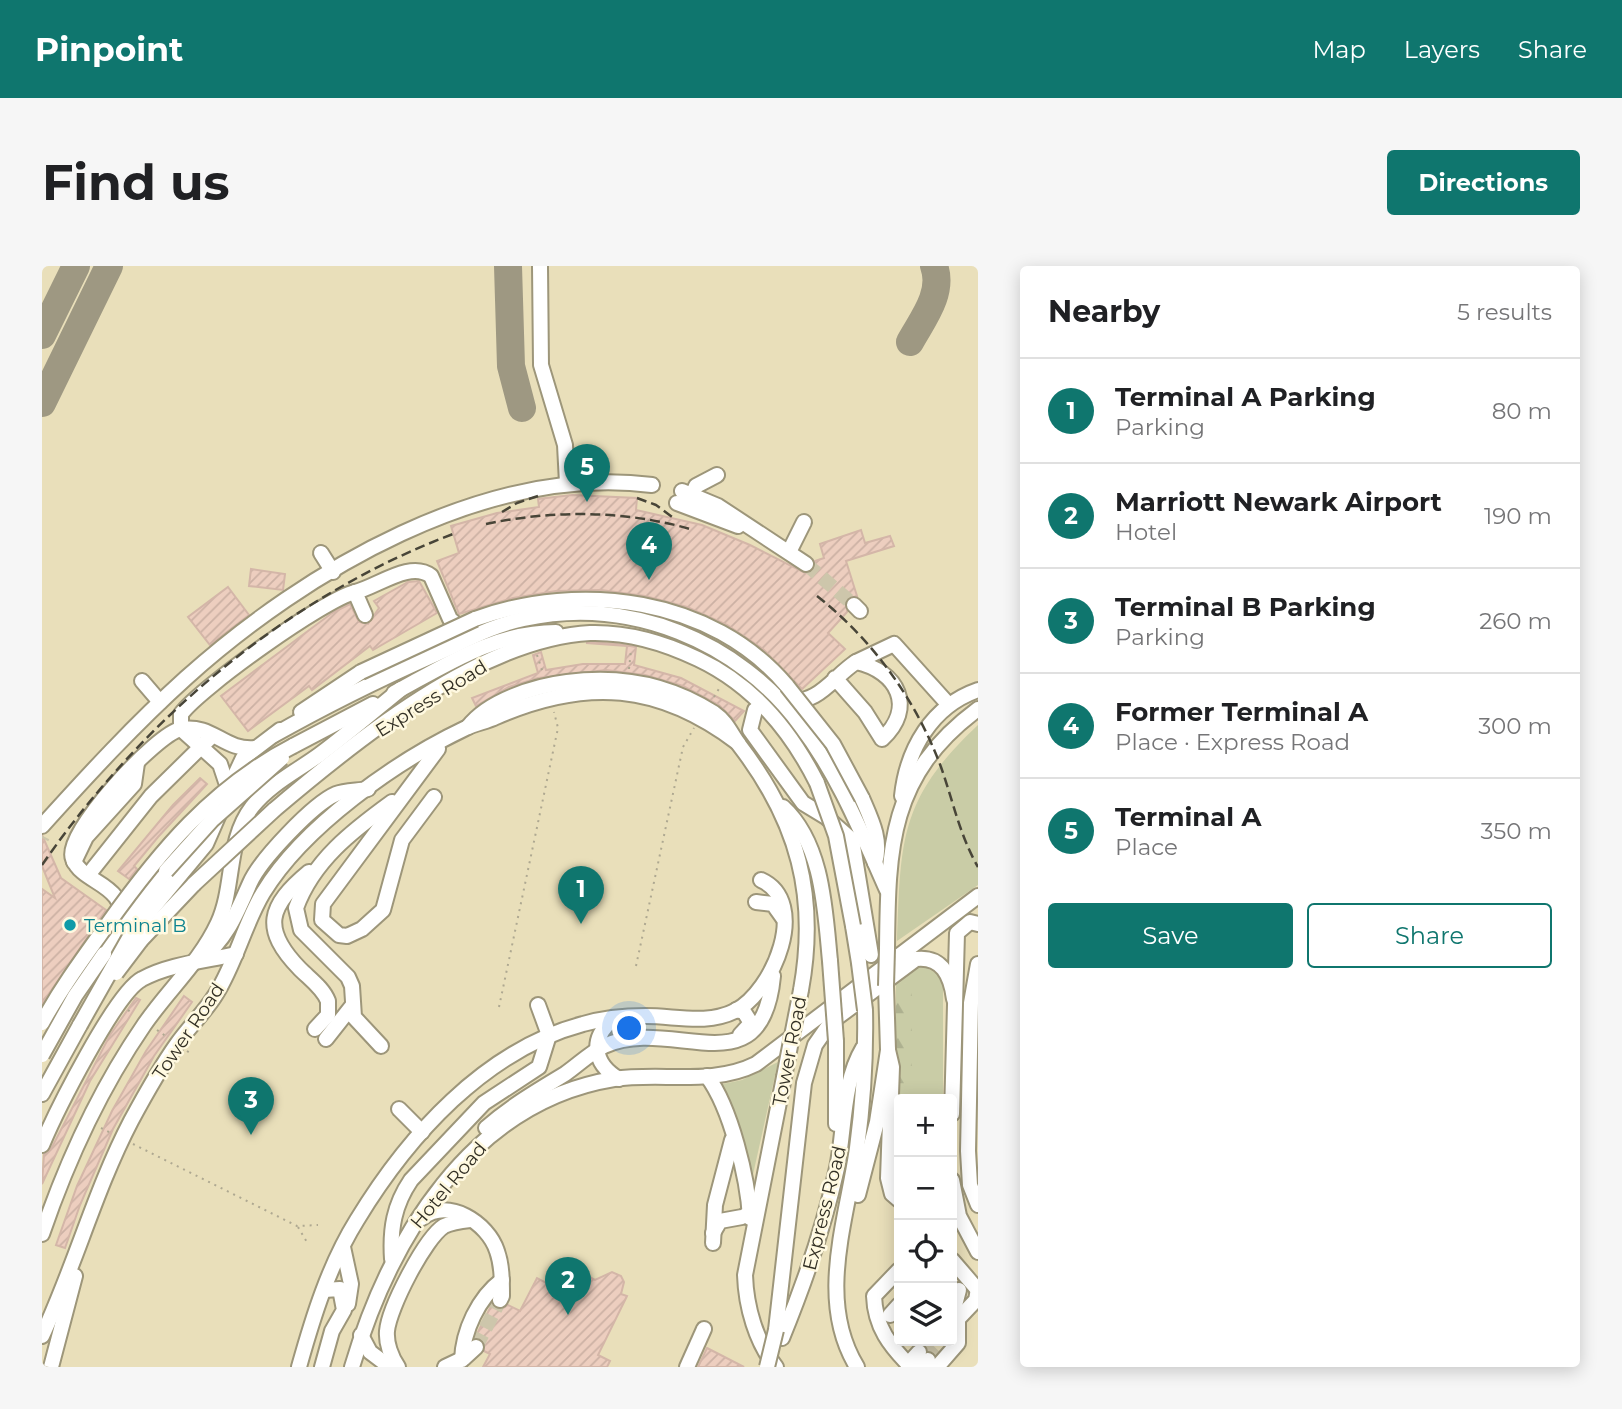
<!DOCTYPE html>
<html lang="en">
<head>
<meta charset="utf-8">
<style>
	:root { --surface:#fff; --page:#f6f6f6; --text:#202124; --muted:#757577; --line:#e0e0e0; --accent:#0f766e }
	body { margin:0; font-family:Montserrat,sans-serif; background:var(--page); color:var(--text) }
	.controls { position:absolute; right:21px; bottom:21px; display:grid; overflow:hidden; border-radius:7px; box-shadow:0 4px 18px #0003 }
	.controls button { width:63px; height:63px; display:grid; place-items:center; padding:0; border:0; border-bottom:2px solid var(--line); background:var(--surface); color:var(--text); font:35px sans-serif }
	.you { position:absolute; left:588px; top:763px; width:24px; height:24px; margin:-18px; border:5px solid #fff; border-radius:50%; background:#1a73e8; box-shadow:0 0 0 10px #1a73e833 }
	.badge { display:grid; place-items:center; width:46px; height:46px; border-radius:50%; background:var(--accent); color:#fff; font-size:23px; font-weight:700 }
	.pin { position:absolute; translate:-50% -58px; filter:drop-shadow(0 2px 4px #0008) }
	.pin::after { content:''; position:absolute; top:37px; width:24px; height:21px; background:inherit; clip-path:polygon(0 0,100% 0,50% 100%) }
	.list { margin:0; padding:0; list-style:none }
	h2 { display:flex; justify-content:space-between; align-items:center; height:91px; margin:0; padding:0 28px; font-size:30px }
	h2 small { font-size:23px; font-weight:400; color:var(--muted) }
	.list li { display:grid; grid-template-columns:46px 1fr auto; gap:21px; align-items:center; box-sizing:border-box; height:105px; padding:0 28px; border-top:2px solid var(--line) }
	.list b { display:block; font-size:26px; white-space:nowrap }
	.list p { margin:0; font-size:23px; white-space:nowrap; color:var(--muted) }
	.list em { font-size:23px; font-style:normal; color:var(--muted) }
	.actions { display:flex; gap:14px; padding:21px 28px }
	.actions a { flex:1; padding:16px 0; border:2px solid var(--accent); border-radius:7px; text-align:center; font-size:24px; color:var(--accent) }
	.actions .main { background:var(--accent); color:#fff }
	.icon { flex:none; width:38px; height:38px; fill:none; stroke:currentColor; stroke-width:2; stroke-linecap:round; stroke-linejoin:round }
	.map { position:relative; flex:none; width:936px; height:1101px; overflow:hidden; border-radius:7px }
	header { display:flex; align-items:center; gap:42px; box-sizing:border-box; height:98px; padding:0 35px; background:var(--accent); color:#fff }
	header strong { font-size:33px }
	nav { display:flex; gap:38px; margin-inline-start:auto; font-size:24px }
	.intro { display:flex; align-items:center; justify-content:space-between; box-sizing:border-box; height:168px; padding:0 42px }
	h1 { margin:0; font-size:49px }
	.button { padding:18px 32px; border-radius:7px; background:var(--accent); color:#fff; font-size:24px; font-weight:700 }
	main { display:flex; gap:42px; padding:0 42px }
	aside { flex:1; background:var(--surface); border-radius:7px; box-shadow:0 4px 18px #0003 }
	.map>svg:first-child { display:block }
	.built { fill:#e9dfba; fill-rule:evenodd }
	.green { fill:#c9cca6 }
	.forest { fill:url(#forest-firs) }
	.lines { fill:none; stroke-linecap:round; stroke-linejoin:round }
	.taxiway { stroke:#9e9882; stroke-width:28 }
	.building { fill:url(#building-hatch); stroke:#d4b6a8; stroke-width:2 }
	.minor-tunnel { stroke:#cdc6ab; stroke-width:14; stroke-dasharray:14 7; stroke-linecap:butt }
	.minor-casing { stroke:#9d967a; stroke-width:18 }
	.path { stroke:#aea891; stroke-width:2; stroke-dasharray:2 5; stroke-linecap:butt }
	.minor { stroke:#fff; stroke-width:14 }
	.rail { stroke:#484538; stroke-width:2.5; stroke-dasharray:10 5; stroke-linecap:butt }
	.minor-bridge-casing { stroke:#9d967a; stroke-width:18; stroke-linecap:butt }
	.minor-bridge { stroke:#fff; stroke-width:14 }
	.culture-dot { fill:#0f9aa8; stroke:#fff9e0; stroke-width:2.5 }
	.labels { text-anchor:middle; stroke-width:5; stroke-linejoin:round; paint-order:stroke }
	.street-label { font-size:19px; fill:#333025; stroke:#fff9e0 }
	.culture-label { font-size:19px; fill:#0d838f; stroke:#fff9e0; text-anchor:start }
</style>
</head>
<body>
<header>
<strong>Pinpoint</strong>
<nav><a>Map</a><a>Layers</a><a>Share</a></nav>
</header>
<div class="intro"><h1>Find us</h1><a class="button">Directions</a></div>
<main>
<div class="map">
<svg width="936" height="1101" viewBox="0 0 936 1101">
	<defs>
		<pattern id="forest-firs" width="22" height="20" patternUnits="userSpaceOnUse" patternTransform="scale(1.75)"><rect width="22" height="20" fill="#c9cca6"/><path d="M5 1l3.5 6h-7zM16 11l3.5 6h-7z" fill="#adb08f"/></pattern>
		<pattern id="building-hatch" width="6" height="6" patternUnits="userSpaceOnUse" patternTransform="scale(1.75)"><rect width="6" height="6" fill="#edcebf"/><path d="M-1 1l2-2M0 6l6-6M5 7l2-2" fill="none" stroke="#ccb1a4"/></pattern>
	</defs>
	<rect width="100%" height="100%" fill="#f3ebcd"/>
	<!-- built -->
	<path class="built" d="M0 0H936V1101H0ZM857 833H910V1075H857Z"/>
	<!-- green -->
	<g class="green">
		<path d="M936 459V619L855 675C859 574 857 533 936 459Z"/>
		<polygon points="881,700 901,711 901,833 870,833 870,719 854,716 862,706"/>
		<polygon points="736,796 710,913 681,829 681,818 700,814"/>
	</g>
	<!-- forest -->
	<polygon class="forest" points="854,716 870,718 870,833 857,833 857,858 854,859"/>
	<g class="lines">
		<!-- taxiway -->
		<g class="taxiway">
			<polyline points="466,0 469,100 480,142"/>
			<polyline points="0,69 34,0"/>
			<path d="M868 76C880 54 902 27 892 0"/>
			<polyline points="0,137 67,0"/>
		</g>
	</g>
	<!-- building -->
	<g class="building">
		<polygon points="530,229 595,232 594,244 660,259 708,279 763,307 772,304 773,295 782,292 778,278 819,264 823,277 848,270 852,280 804,295 815,330 805,333 805,346 786,367 803,383 760,423 721,383 685,359 645,341 603,330 559,324 514,325 471,332 417,348 395,295 417,287 409,260 455,247 497,241 496,233"/>
		<polygon points="209,303 243,308 241,324 207,320"/>
		<polygon points="377,315 395,347 331,384 328,380 270,424 267,420 206,465 179,430 290,347 308,338 317,356 326,358 337,342 332,335 366,316"/>
		<polygon points="186,321 207,349 168,379 146,351"/>
		<polygon points="544,377 561,377 575,378 588,380 594,381 592,399 639,412 702,445 693,455 677,439 641,420 603,409 564,404 496,412 467,421 434,440 430,432 496,407 491,389 499,386 504,404 541,398 583,398 585,380"/>
		<polygon points="158,512 165,518 116,571 92,600 95,603 87,613 76,605 131,539"/>
		<polygon points="0,569 19,612 64,644 0,738 0,623 13,632 0,600"/>
		<polygon points="142,730 150,736 112,790 71,863 38,939 23,982 14,979 35,920 70,845 104,785"/>
		<polygon points="94,732 98,734 48,815 0,918 2,888 9,883 68,769"/>
		<polygon points="531,1002 553,1014 570,1006 579,1010 582,1016 579,1028 585,1030 556,1089 568,1095 565,1101 441,1101 448,1088 442,1085 441,1075 433,1072 450,1038 458,1044 466,1039 478,1045 495,1012 514,1022 519,1012 524,1014"/>
		<polygon points="665,1082 702,1101 656,1101"/>
	</g>
	<g class="lines">
		<!-- minor-tunnel -->
		<g class="minor-tunnel">
			<polyline points="764,298 812,339"/>
			<polyline points="0,572 1,570"/>
			<polyline points="434,1081 458,1034"/>
			<polyline points="877,1086 887,1075"/>
			<polyline points="886,1094 904,1075"/>
		</g>
		<defs>
			<g id="minor">
				<polyline points="498,0 499,99 523,179 525,217"/>
				<polyline points="640,225 676,240 764,298"/>
				<polyline points="647,236 654,220 675,209"/>
				<polyline points="635,237 696,260"/>
				<polyline points="747,286 762,256"/>
				<polyline points="279,287 291,306"/>
				<polyline points="812,339 818,345"/>
				<path d="M323 349 313 326C335 321 368 294 389 310L408 353 423 366"/>
				<path d="M433 353C538 315 670 331 745 420"/>
				<polyline points="814,396 852,378 906,438"/>
				<polyline points="100,415 118,436"/>
				<path d="M352 427C404 399 453 366 514 366"/>
				<path d="M746 434C775 440 792 410 814 396 856 405 874 442 840 473L823 446 793 412"/>
				<polyline points="713,444 708,464 761,537 784,551 810,574 829,689"/>
				<polyline points="259,446 319,406"/>
				<path d="M426 461C446 435 492 420 525 416 577 409 627 418 672 447 685 456 689 468 698 480 756 556 776 630 759 724"/>
				<path d="M232 469C285 439 338 413 394 388 423 375 451 359 482 353 587 330 697 375 759 460 797 510 820 568 845 624"/>
				<polyline points="251,480 331,438"/>
				<path d="M186 522 178 498 139 463V448C158 422 283 333 313 326"/>
				<polyline points="185,526 201,492 238,464"/>
				<path d="M860 530C865 483 890 440 936 424"/>
				<polyline points="392,531 360,574 341,644 320,663 305,670 297,669 280,654 281,638 396,483"/>
				<path d="M820 532C829 553 840 574 833 597"/>
				<path d="M741 541C781 578 783 644 788 695"/>
				<path d="M232 544C313 475 438 373 548 367 585 366 623 377 656 393 711 419 748 463 775 517"/>
				<path d="M0 560C46 509 93 458 144 412 263 305 444 198 610 219"/>
				<polyline points="32,596 44,571 92,518 95,497"/>
				<path d="M267 606C226 640 219 663 258 703 268 713 281 722 286 735V749L273 763"/>
				<polyline points="47,608 109,530 167,473"/>
				<polyline points="714,636 731,638 741,652"/>
				<polyline points="811,660 817,697"/>
				<path d="M81 662C85 615 42 620 31 593 20 569 115 467 139 463 171 458 182 485 213 482"/>
				<polyline points="90,667 164,578 178,546"/>
				<polyline points="99,674 152,618"/>
				<path d="M845 683C846 581 847 509 936 443"/>
				<polyline points="62,688 124,605"/>
				<path d="M159 693C185 673 195 646 208 617 218 594 271 538 294 528 303 524 315 525 326 523"/>
				<polyline points="936,698 929,737 926,885 928,919 936,939"/>
				<polyline points="844,720 846,784 850,801 846,912 850,928 857,934"/>
				<polyline points="694,744 702,746 709,757 698,769"/>
				<path d="M572 753C548 771 550 797 577 813"/>
				<polyline points="284,773 310,740"/>
				<polyline points="794,775 794,858"/>
				<path d="M339 780 312 751 310 720 306 711 259 664 254 642C271 595 310 565 350 536"/>
				<path d="M665 810C689 842 706 913 708 952"/>
				<polyline points="0,828 38,759"/>
				<polyline points="357,843 380,866"/>
				<polyline points="910,848 915,667 928,656 936,658"/>
				<path d="M444 862C469 840 495 825 523 808 536 799 548 787 562 780 630 748 720 827 731 710"/>
				<path d="M0 879C13 848 73 727 100 713 127 698 164 695 194 688"/>
				<polyline points="910,914 917,950 936,986"/>
				<polyline points="816,929 835,856 846,784"/>
				<path d="M380 952C406 931 446 957 455 985 460 999 460 1015 460 1030L458 1034"/>
				<polyline points="671,967 678,955 700,951 713,945"/>
				<path d="M0 968C25 895 58 823 102 759 126 724 158 696 176 657 193 620 184 575 210 541 227 519 255 505 277 489 305 468 332 445 359 423"/>
				<polyline points="671,977 673,939 690,874"/>
				<polyline points="301,981 309,1018 306,1038"/>
				<path d="M350 993C348 963 352 939 369 914L442 837 497 801 507 769 496 739"/>
				<polyline points="910,994 935,1023"/>
				<path d="M857 1004 832 1030C833 1061 848 1080 869 1101"/>
				<polyline points="912,1043 917,1024"/>
				<polyline points="848,1049 857,1039"/>
				<polyline points="910,1053 916,1053 934,1034 936,1023"/>
				<path d="M734 1064 762 817 773 779 789 756 874 693C900 690 909 710 912 733"/>
				<polyline points="319,1069 328,1086 348,1101"/>
				<path d="M0 1070C33 1000 53 924 89 855 103 829 118 802 135 778 147 761 163 746 174 728 194 696 202 659 221 627 261 561 354 495 424 462 434 457 444 456 454 451 544 412 617 417 696 477"/>
				<path d="M740 1072C763 1016 782 961 795 902 803 863 800 817 821 782"/>
				<path d="M420 1094C421 1065 436 1032 460 1014"/>
				<polyline points="866,1098 877,1086"/>
				<polyline points="9,1101 33,1010"/>
				<path d="M257 1101C271 1051 287 999 315 954 366 870 443 784 541 758 561 752 584 750 604 750 634 750 665 759 693 745 732 725 768 636 719 614"/>
				<polyline points="280,1101 290,1065 302,1044 298,1023 282,1024"/>
				<path d="M310 1101C348 973 429 836 572 813 619 806 670 820 714 798L936 630"/>
				<path d="M356 1101C349 1091 344 1077 345 1065 347 1042 383 972 402 960 410 956 420 955 429 954"/>
				<polyline points="403,1101 422,1092 434,1081"/>
				<polyline points="645,1101 662,1063"/>
				<path d="M734 1101C714 1076 704 1041 703 1009L742 811"/>
				<path d="M815 1101C774 1034 805 954 815 882 821 837 824 790 823 744"/>
				<polyline points="880,1101 886,1094"/>
				<polyline points="895,1101 916,1077 916,1053"/>
			</g>
		</defs>
		<!-- minor casing -->
		<use href="#minor" class="minor-casing"/>
		<!-- path -->
		<g class="path">
			<polyline points="495,389 501,407"/>
			<polyline points="587,403 589,384"/>
			<polyline points="672,431 678,421"/>
			<polyline points="594,700 641,481 652,462"/>
			<polyline points="457,741 516,462 512,446"/>
			<polyline points="86,744 91,748"/>
			<polyline points="115,764 125,771"/>
			<polyline points="145,785 150,788"/>
			<polyline points="59,862 69,867"/>
			<polyline points="91,878 255,960 276,959"/>
			<polyline points="256,961 266,978"/>
		</g>
		<!-- minor -->
		<use href="#minor" class="minor"/>
		<!-- rail -->
		<g class="rail">
			<polyline points="595,232 614,239 630,251"/>
			<polyline points="460,246 475,237 496,230"/>
			<path d="M444 258C510 244 582 244 648 263"/>
			<path d="M775 330C831 374 874 434 899 501 911 535 918 570 936 601"/>
			<path d="M0 599C101 453 244 331 411 268"/>
		</g>
		<defs>
			<g id="minor-bridge">
				<polyline points="319,406 433,353"/>
				<polyline points="745,420 791,478 820,532"/>
				<polyline points="775,517 794,570 811,660"/>
				<polyline points="124,605 170,554 240,492"/>
				<polyline points="152,618 232,544"/>
				<polyline points="788,695 794,775"/>
				<polyline points="817,697 823,744"/>
				<polyline points="74,707 99,674"/>
				<polyline points="844,720 845,683"/>
				<path d="M0 757C19 722 42 691 65 659 117 586 170 522 251 480"/>
				<polyline points="38,759 90,667"/>
				<polyline points="0,789 33,730 62,688"/>
				<polyline points="742,811 759,724"/>
				<polyline points="725,1101 734,1064"/>
			</g>
		</defs>
		<!-- minor-bridge casing -->
		<use href="#minor-bridge" class="minor-bridge-casing"/>
		<!-- minor-bridge -->
		<use href="#minor-bridge" class="minor-bridge"/>
	</g>
	<!-- markers -->
	<circle class="culture-dot" cx="28" cy="659" r="7"/>
	<g class="labels">
		<!-- street labels -->
		<g class="street-label">
			<text transform="translate(389 432) rotate(-32)" y="7">Express Road</text>
			<text transform="translate(146 765) rotate(-56)" y="7">Tower Road</text>
			<text transform="translate(747 785) rotate(-79)" y="7">Tower Road</text>
			<text transform="translate(406 919) rotate(-50)" y="7">Hotel Road</text>
			<text transform="translate(782 942) rotate(-76)" y="7">Express Road</text>
		</g>
		<!-- culture labels -->
		<g class="culture-label">
			<text x="42" y="666">Terminal B</text>
		</g>
	</g>
</svg>
<div class="controls">
<button>+</button>
<button>−</button>
<button><svg class="icon" aria-label="locate" viewBox="0 0 24 24"><circle cx="12" cy="12" r="6"/><path d="M12 2v4M12 18v4M2 12h4M18 12h4"/></svg></button>
<button><svg class="icon" aria-label="layers" viewBox="0 0 24 24"><path d="M12 4l9 5-9 5-9-5zM3 14l9 5 9-5"/></svg></button>
</div>
<div class="you"></div>
<div class="pin badge" style="left:539px;top:658px">1</div>
<div class="pin badge" style="left:526px;top:1049px">2</div>
<div class="pin badge" style="left:209px;top:869px">3</div>
<div class="pin badge" style="left:607px;top:314px">4</div>
<div class="pin badge" style="left:545px;top:236px">5</div>
</div>
<aside>
<h2>Nearby<small>5 results</small></h2>
<ul class="list">
<li><span class="badge">1</span><div><b>Terminal A Parking</b><p>Parking</p></div><em>80 m</em></li>
<li><span class="badge">2</span><div><b>Marriott Newark Airport</b><p>Hotel</p></div><em>190 m</em></li>
<li><span class="badge">3</span><div><b>Terminal B Parking</b><p>Parking</p></div><em>260 m</em></li>
<li><span class="badge">4</span><div><b>Former Terminal A</b><p>Place · Express Road</p></div><em>300 m</em></li>
<li><span class="badge">5</span><div><b>Terminal A</b><p>Place</p></div><em>350 m</em></li>
</ul>
<div class="actions"><a class="main">Save</a><a>Share</a></div>
</aside>
</main>
</body>
</html>
